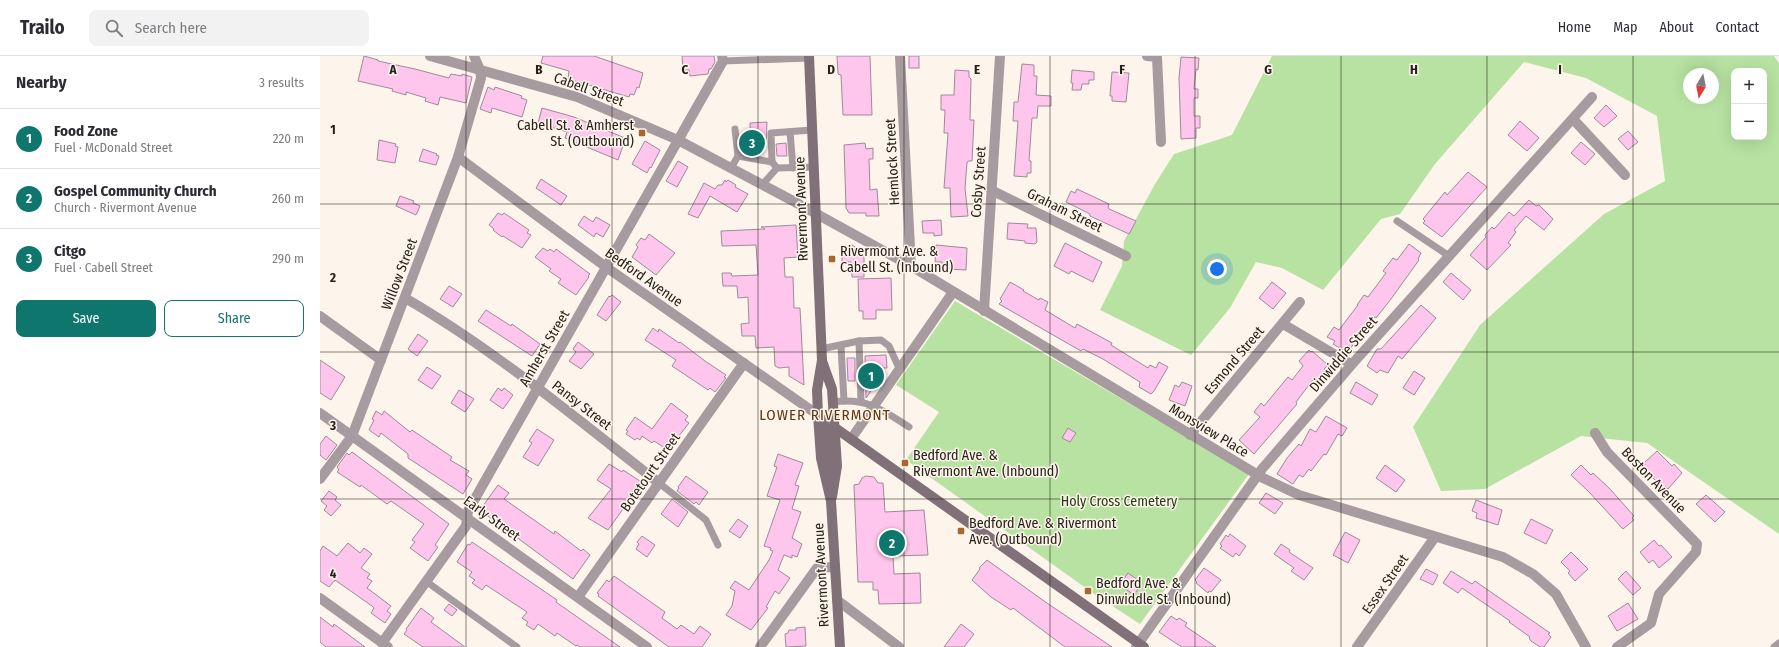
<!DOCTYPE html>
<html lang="en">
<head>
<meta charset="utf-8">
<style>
	:root { --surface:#fff; --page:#f2f2f3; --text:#2b2b33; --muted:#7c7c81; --line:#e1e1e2; --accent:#0f766e }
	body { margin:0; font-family:"Fira Sans Condensed",sans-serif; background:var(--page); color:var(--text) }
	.controls { position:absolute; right:12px; top:12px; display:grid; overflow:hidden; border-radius:8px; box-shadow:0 4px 16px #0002 }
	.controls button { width:36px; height:36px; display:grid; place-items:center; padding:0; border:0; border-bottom:1px solid var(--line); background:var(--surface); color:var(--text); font:20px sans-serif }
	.compass { position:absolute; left:1363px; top:12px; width:36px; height:36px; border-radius:50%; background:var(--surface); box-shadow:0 4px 16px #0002; rotate:190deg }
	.you { position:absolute; left:897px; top:213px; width:14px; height:14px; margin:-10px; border:3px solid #fff; border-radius:50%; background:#1a73e8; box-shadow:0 0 0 6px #1a73e833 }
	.badge { display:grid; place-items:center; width:26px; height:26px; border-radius:50%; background:var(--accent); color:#fff; font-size:13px; font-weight:700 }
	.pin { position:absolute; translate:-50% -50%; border:2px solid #fff; box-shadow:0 1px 4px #0006 }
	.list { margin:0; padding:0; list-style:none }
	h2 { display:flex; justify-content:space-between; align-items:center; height:52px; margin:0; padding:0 16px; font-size:17px }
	h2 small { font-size:13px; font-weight:400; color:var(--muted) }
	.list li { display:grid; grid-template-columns:26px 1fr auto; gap:12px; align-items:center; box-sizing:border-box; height:60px; padding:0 16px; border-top:1px solid var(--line) }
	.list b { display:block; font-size:15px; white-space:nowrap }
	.list p { margin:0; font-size:13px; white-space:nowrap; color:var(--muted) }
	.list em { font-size:13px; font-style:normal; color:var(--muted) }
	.actions { display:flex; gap:8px; padding:12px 16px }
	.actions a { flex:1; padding:9px 0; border:1px solid var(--accent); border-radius:8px; text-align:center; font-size:14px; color:var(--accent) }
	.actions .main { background:var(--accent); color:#fff }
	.icon { flex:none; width:22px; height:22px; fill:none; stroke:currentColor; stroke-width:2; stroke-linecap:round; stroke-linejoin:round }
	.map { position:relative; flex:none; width:1459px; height:591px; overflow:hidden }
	header { display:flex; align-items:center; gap:24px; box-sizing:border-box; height:56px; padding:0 20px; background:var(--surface); border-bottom:1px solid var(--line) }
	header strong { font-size:19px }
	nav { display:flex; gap:22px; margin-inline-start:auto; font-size:14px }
	.search { width:280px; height:36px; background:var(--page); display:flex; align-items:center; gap:10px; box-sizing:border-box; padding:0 14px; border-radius:8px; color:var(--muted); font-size:15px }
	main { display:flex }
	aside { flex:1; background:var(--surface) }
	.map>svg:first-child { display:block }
	.green { fill:#b7e2a1; fill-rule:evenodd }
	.building { fill:#fec6ed; stroke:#a08999 }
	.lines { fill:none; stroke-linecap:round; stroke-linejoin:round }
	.lane { stroke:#a79ba0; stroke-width:7 }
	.street { stroke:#a79ba0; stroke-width:10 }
	.secondary { stroke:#817077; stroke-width:10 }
	.grid { fill:none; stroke:#272018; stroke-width:1; stroke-opacity:0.55 }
	.poi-dot { fill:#a6682e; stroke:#fdf5ec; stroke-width:1.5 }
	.labels { text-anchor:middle; stroke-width:3; stroke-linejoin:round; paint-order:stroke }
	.street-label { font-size:14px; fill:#272018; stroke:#fdf5ec }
	.poi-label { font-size:14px; fill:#272018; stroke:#fdf5ec; text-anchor:start }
	.park-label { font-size:14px; fill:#223e10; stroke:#fdf5ec }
	.neighbourhood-label { font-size:15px; letter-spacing:1px; fill:#60360c; stroke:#fdf5ec }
	.grid-label { font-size:13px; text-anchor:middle; font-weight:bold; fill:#272018; stroke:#fdf5ec; stroke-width:3; stroke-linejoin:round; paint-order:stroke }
</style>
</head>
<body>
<header>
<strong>Trailo</strong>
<div class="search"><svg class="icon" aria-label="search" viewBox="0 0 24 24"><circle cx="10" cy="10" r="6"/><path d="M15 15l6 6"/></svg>Search here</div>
<nav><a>Home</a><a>Map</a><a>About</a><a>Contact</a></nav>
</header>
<main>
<aside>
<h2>Nearby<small>3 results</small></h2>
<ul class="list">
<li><span class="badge">1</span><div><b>Food Zone</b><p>Fuel · McDonald Street</p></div><em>220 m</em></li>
<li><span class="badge">2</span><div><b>Gospel Community Church</b><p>Church · Rivermont Avenue</p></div><em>260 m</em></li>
<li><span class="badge">3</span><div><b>Citgo</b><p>Fuel · Cabell Street</p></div><em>290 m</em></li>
</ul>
<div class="actions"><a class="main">Save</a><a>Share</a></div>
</aside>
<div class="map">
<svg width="1459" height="591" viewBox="0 0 1459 591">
	<rect width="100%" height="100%" fill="#fdf5ec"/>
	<!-- green -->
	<g class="green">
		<path d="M952 0H1454L1459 7V478L1327 387 1261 380 1165 433 1121 435 1093 371 1160 269 1284 158 1345 125 1337 60 1266 22 1204 6 1115 108 1080 158 1061 163 1003 234 962 212 936 206 910 252 871 299 780 254 802 210 804 185 835 128 854 98 912 79ZM1414 15H1444V81H1414ZM1369 18H1393V42H1369Z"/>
		<polygon points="635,245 929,418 820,568 777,540 586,404 619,356 576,329"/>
	</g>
	<!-- building -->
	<g class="building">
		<polygon points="44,0 58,4 58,5 95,13 129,22 131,18 142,20 142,18 152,21 146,47 120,41 118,49 105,45 106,42 86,36 86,39 72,35 73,33 38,25"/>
		<polygon points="223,0 274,0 323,17 319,32 317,31 314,39 310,38 309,41 248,23 249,15 221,7"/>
		<polygon points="362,0 394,0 395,6 391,13 389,13 388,18 370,20 369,14 363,14"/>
		<polygon points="517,0 550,0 552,59 523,59 521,19 518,18"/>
		<rect x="589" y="0" width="10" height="12"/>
		<polygon points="861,1 879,2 878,14 876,13 874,33 878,33 878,42 874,42 874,60 880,60 880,72 876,72 876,82 861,83 859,22"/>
		<polygon points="702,8 714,9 714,20 717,20 716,39 731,40 731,50 718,50 717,62 712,62 709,105 711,105 711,117 707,117 707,121 694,120 698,65 693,65 694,46 698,46"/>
		<polygon points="635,14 649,15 649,21 651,23 650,64 654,64 652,105 648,105 647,107 645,132 648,160 631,161 630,132 624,132 628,77 624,77 625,54 621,54 621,39 634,39"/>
		<polygon points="752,14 774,16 774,24 769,24 769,28 762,28 761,34 752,34 753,27 751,27"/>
		<polygon points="792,16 809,17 806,46 792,45 792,40 790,40"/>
		<polygon points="168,31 174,34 175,31 202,40 201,42 207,44 202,61 172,52 171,57 160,53"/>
		<polygon points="1286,49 1297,60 1284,71 1274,62"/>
		<polygon points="222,52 254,61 305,82 303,87 304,87 298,104 245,82 247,76 218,67"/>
		<polygon points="1200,65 1219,82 1207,95 1188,79"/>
		<polygon points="447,66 446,91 431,92 430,67"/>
		<polygon points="1308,75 1318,86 1308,94 1298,83"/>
		<polygon points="59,84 76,88 75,90 78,91 75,107 57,104"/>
		<polygon points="325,85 340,94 331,112 330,111 327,117 312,108"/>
		<polygon points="1261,86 1275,98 1265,109 1251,97"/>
		<polygon points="466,87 467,100 457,100 456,88"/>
		<polygon points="545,87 546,93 553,92 553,103 549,103 550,134 557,133 559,160 546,160 546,157 529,157 526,152 524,89"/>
		<polygon points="103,93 117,98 116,99 119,100 116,109 99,105"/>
		<polygon points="358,105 368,111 357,131 346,125"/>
		<polygon points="1148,116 1167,131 1122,181 1103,167 1105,165 1103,163 1125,136 1127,139"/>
		<polygon points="221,123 247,140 241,149 216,132"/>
		<polygon points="405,124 406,126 408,124 416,129 415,131 428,138 417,156 390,140 378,162 368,158 384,127 395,133 398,129 402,129"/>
		<polygon points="757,133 789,148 788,151 789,153 816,165 809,178 770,160 770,158 746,146 751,135 755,137"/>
		<polygon points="80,140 94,145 93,147 100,150 96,159 76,150"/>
		<polygon points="1209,144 1216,150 1219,149 1233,163 1224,174 1206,160 1194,174 1196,176 1188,187 1191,189 1167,214 1150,199 1166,181 1165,179 1172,171 1174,173 1176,171 1189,156 1194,160"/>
		<polygon points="178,157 182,159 184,157 209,174 207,177 211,179 202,192 183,180 182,181 173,174 174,173 169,169"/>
		<polygon points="264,160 273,166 276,161 290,169 283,181 276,177 274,181 258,169"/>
		<polygon points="621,164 622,179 614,180 614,177 603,177 602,165"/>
		<polygon points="688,167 708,168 707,172 716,172 717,186 715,188 705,187 705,185 687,183"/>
		<polygon points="476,169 478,201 464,202 465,221 473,221 474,252 480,252 484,329 469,320 469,311 459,312 455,310 454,291 436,292 435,280 422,280 421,268 429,267 428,241 418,242 417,230 403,230 402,217 411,217 412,220 438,219 436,189 402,190 401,175 445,173 441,171"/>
		<polygon points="329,178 355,197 336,219 312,201 318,191 316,189 321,182 325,184"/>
		<polygon points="745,187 782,206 773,226 751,215 749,218 734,210"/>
		<polygon points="530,188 544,196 544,221 532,221 531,206 522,206 522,197 530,197"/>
		<polygon points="1089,188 1101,197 1098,203 1099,204 1071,243 1056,262 1054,261 1042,277 1041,276 1029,295 1026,293 1025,295 1013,288 1015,285 1007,281 1014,271 1019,274 1038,249 1037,249 1044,239 1048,241 1066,217 1063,215 1073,202 1077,204"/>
		<polygon points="616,189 647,192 646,214 627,213 627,209 622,208 622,206 615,206"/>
		<polygon points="223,192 228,195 230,193 234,196 236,193 270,218 268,220 269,221 256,239 238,227 241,223 229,215 231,213 215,201"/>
		<polygon points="1131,217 1151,234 1143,244 1123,226"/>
		<polygon points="571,222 572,254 556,254 556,263 543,263 543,255 539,255 538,223"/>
		<polygon points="690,226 704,234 703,235 719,244 720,242 728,246 725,254 755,272 757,268 792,287 791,289 828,312 830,309 836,312 839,306 848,311 834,335 831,338 819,331 820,326 783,303 763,293 761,295 679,248 682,245 680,243"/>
		<polygon points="952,226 966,237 953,253 939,242"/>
		<polygon points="129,230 142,238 133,251 120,243"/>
		<polygon points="292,239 301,246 286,265 277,259 289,240 290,241"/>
		<polygon points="1101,249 1116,262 1082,303 1078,300 1068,317 1060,314 1057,317 1047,310 1057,293 1061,293"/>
		<polygon points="166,254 191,270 192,268 220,288 212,300 158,265"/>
		<polygon points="333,272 338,276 339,273 359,287 360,286 385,305 406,319 404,321 406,322 395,336 390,332 388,334 352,310 356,304 325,284"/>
		<polygon points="98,278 108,285 97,300 88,293"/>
		<polygon points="258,286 274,298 261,313 249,305 256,296 253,293"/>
		<polygon points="989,294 991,296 992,295 1008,309 1004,313 1007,316 999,325 995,321 976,346 977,348 934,398 919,384 940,361 934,356 941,347 944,350 968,321 972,324 983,310 979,305"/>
		<polygon points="566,299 567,312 562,312 562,315 557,315 558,325 546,342 545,300"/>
		<polygon points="527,302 535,302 535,325 528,325"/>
		<polygon points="0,304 25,321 11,344 0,337"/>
		<polygon points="107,311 121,320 112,333 98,324"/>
		<polygon points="1094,315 1105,322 1094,339 1083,332"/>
		<polygon points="862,326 872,330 865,350 849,344 855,329 859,331"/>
		<polygon points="1036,326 1058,339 1052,349 1030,337"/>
		<polygon points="178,332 182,335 184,332 193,339 183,353 170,344"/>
		<polygon points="139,334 154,343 145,356 131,347"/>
		<polygon points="351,347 368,360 365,364 369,367 348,394 334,385 332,387 322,380 320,384 317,382 315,384 306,378 308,375 306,374 315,361 332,373"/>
		<polygon points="56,355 62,359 64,355 90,376 92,374 132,401 130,404 149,415 146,419 152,423 143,438 88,402 88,398 61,377 59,381 49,374 54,364 52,363"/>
		<polygon points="1006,360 1027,372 1022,380 1018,378 1006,399 1004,398 991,415 989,413 983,421 979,419 973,428 957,418 967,402 979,388 981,390 990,373 996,376"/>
		<polygon points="748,372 756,377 750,386 742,382"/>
		<polygon points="217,373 234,384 218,410 203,401 212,387 209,385"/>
		<polygon points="6,380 17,389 6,404 0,399 0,388"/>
		<polygon points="1337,395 1352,410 1354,408 1362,417 1348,433 1345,430 1343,432 1322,411 1325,409 1324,407"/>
		<polygon points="32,396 129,468 115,489 118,491 108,505 90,492 95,486 92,484 104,468 71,445 67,448 41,429 40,431 17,416 19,414 17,411 27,397 29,399"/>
		<polygon points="458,398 483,407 475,429 479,430 472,453 481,456 472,482 482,488 477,501 472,499 472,502 464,499 458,514 470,522 459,538 455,535 446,551 448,552 431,574 406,559 412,550 415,535 410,532 415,525 429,534 449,504 453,495 450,494 451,492 444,490 460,444 447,440 457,411 454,410"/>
		<polygon points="289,408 302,416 303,414 320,425 306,445 308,446 288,474 268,462 291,433 277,424"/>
		<polygon points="1065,409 1085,424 1076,436 1056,422"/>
		<polygon points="1261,409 1271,419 1273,417 1290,433 1314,460 1312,462 1314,464 1303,473 1269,436 1251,419"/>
		<polygon points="366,420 388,436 379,449 376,446 374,448 357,435 359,432 358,431"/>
		<polygon points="546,420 554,421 558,427 563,427 565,456 604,454 608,499 573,500 574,518 600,517 601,547 559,548 558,534 553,534 553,526 538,526 534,429 539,428 542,422"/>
		<polygon points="178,429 189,437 184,443 234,478 235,475 261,495 263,493 270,499 253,523 161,455 165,447"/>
		<polygon points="9,435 17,441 15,444 21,449 11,460 4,454 7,450 1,445"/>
		<polygon points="946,437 963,447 955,458 939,447"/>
		<polygon points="1386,439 1405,456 1395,466 1376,448"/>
		<polygon points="352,443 368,456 358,471 341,458"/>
		<polygon points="1156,444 1182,454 1178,469 1156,462 1157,457 1152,455"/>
		<polygon points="418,463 428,470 420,482 409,475"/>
		<polygon points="1211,463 1233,474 1226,488 1204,477"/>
		<polygon points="1025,476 1040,484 1028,507 1013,499"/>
		<polygon points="910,478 926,490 919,500 916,497 913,501 900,492 902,490 900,488 906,479 908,481"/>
		<polygon points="322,480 335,489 327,501 316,493 319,488 317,486"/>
		<polygon points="1334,484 1339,490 1341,489 1352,501 1339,512 1333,504 1329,507 1320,496"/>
		<polygon points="152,486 237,544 236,546 300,591 260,591 257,589 256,590 237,577 235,580 218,568 214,574 206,569 208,566 202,562 207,556 166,529 162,534 152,527 155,524 149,520 152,516 137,506 148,488 150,489"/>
		<polygon points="28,487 40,497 44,492 52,498 41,512 50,518 47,522 52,525 47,532 71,550 67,555 71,558 65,567 51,557 54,552 52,550 15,524 9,531 0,525 0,495 3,490 17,500"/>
		<polygon points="961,488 970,494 969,496 993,512 984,524 971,515 974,512 954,498"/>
		<polygon points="1251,496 1268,513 1255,525 1248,517 1250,515 1241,506"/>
		<polygon points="667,504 724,545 792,591 745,591 693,552 691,554 671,541 652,524 660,513 659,512"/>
		<polygon points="884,512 901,524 891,536 889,535 888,537 876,527 877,526 875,524"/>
		<polygon points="1106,513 1118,519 1113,529 1100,523"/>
		<polygon points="1131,515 1152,528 1155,525 1230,577 1228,578 1231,581 1224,591 1220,591 1211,585 1209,582 1210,581 1189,566 1190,565 1142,532 1138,537 1123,527"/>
		<polygon points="1306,515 1321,532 1313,539 1298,523"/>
		<polygon points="808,517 822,527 814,539 800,529"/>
		<polygon points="294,520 345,556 342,562 357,573 361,569 374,578 380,570 391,578 382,591 349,591 278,540 279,538 277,537 287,524 289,526"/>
		<polygon points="1308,547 1318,563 1297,575 1288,560"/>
		<polygon points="129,548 137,554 132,560 124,554"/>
		<polygon points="101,552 114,562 111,566 145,591 103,591 84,578 87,574 86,573"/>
		<polygon points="851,560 857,564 859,562 867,567 865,570 896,591 862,591 854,586 839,576"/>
		<polygon points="0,561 13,571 14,568 45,591 6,591 0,586"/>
		<polygon points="641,568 654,578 644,591 624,591"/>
		<polygon points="485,571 486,590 466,591 465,578 468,577 469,574 476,574 476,572"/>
	</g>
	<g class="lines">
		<!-- lane -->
		<g class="lane">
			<polyline points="403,5 489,2"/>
			<polyline points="415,73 418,100"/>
			<polyline points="492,74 451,77 452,106 457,112 493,111"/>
			<polyline points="470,76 473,112"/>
			<polyline points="411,112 418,100 452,106"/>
			<polyline points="442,129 457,112"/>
			<polyline points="1077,165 1129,200"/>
			<polyline points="539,285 541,346"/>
			<polyline points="521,290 524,345"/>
			<polyline points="501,293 539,285 561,284 569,290 579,312"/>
			<path d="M513 346C547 341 562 354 589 371"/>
			<polyline points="339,427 386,464 398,489"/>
			<polyline points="107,526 197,591"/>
			<polyline points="1454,591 1459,587"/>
		</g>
		<!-- street -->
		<g class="street">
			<polyline points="110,0 257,41 358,84 475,146 591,210 943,422 979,439 1183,501 1213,518 1236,538 1266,591"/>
			<polyline points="580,0 591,210"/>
			<polyline points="827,0 837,1"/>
			<polyline points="837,1 841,86"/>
			<polyline points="1253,63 1305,119"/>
			<polyline points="138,101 286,211 498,359"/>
			<polyline points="671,134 806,200"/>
			<path d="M85 242C175 294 257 363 339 427"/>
			<polyline points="664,255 680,0"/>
			<polyline points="0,260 61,304"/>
			<polyline points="963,268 1031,308"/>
			<polyline points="0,357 327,591"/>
			<polyline points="1275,377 1287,396 1377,488 1376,496 1339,538 1331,567 1297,591"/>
			<polyline points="870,379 980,246"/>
			<polyline points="531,383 633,236"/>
			<polyline points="0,423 32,380 138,101 161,22 160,14 154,0"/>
			<polyline points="258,541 424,307"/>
			<polyline points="0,542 68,591"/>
			<polyline points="517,544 579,591"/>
			<polyline points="62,587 146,470 148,455 403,5 402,0"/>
			<polyline points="440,591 497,512 514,511"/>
			<polyline points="816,591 942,413 1034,306 1272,41"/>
			<polyline points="1037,591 1115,481"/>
		</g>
		<!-- secondary -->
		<g class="secondary">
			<polyline points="489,0 502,304 497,334 498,359 501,402 511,445 520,591"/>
			<polyline points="502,305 512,333 517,410 512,441"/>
			<path d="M499 360C511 372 508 401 511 418"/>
			<polyline points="514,371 824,591"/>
		</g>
	</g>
	<!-- grid -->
	<path class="grid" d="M146 0V591M292 0V591M438 0V591M584 0V591M730 0V591M875 0V591M1021 0V591M1167 0V591M1313 0V591M0 148H1459M0 296H1459M0 443H1459"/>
	<!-- markers -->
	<g class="poi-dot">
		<rect x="318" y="73" width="8" height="8" rx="2"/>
		<rect x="508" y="199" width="8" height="8" rx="2"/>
		<rect x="581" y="403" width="8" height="8" rx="2"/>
		<rect x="637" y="471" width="8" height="8" rx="2"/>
		<rect x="764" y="531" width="8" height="8" rx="2"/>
	</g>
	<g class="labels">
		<!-- street labels -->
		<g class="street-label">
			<text transform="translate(269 33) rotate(20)" y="5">Cabell Street</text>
			<text transform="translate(572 106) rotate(-93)" y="5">Hemlock Street</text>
			<text transform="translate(658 126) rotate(-86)" y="5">Cosby Street</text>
			<text transform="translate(481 153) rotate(-92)" y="5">Rivermont Avenue</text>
			<text transform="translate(745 154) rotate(26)" y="5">Graham Street</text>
			<text transform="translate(79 218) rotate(-69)" y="5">Willow Street</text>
			<text transform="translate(324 221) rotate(35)" y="5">Bedford Avenue</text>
			<text transform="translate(224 292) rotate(-60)" y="5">Amherst Street</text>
			<text transform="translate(1023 298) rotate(-49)" y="5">Dinwiddie Street</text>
			<text transform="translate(914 304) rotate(-50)" y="5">Esmond Street</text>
			<text transform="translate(262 349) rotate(38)" y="5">Pansy Street</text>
			<text transform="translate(889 374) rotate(31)" y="5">Monsview Place</text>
			<text transform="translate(330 416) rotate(-55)" y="5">Botetourt Street</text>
			<text transform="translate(1334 424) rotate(46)" y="5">Boston Avenue</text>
			<text transform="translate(172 462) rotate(36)" y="5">Early Street</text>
			<text transform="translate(501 519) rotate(-93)" y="5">Rivermont Avenue</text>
			<text transform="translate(1065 528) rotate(-55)" y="5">Essex Street</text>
		</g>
		<!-- poi labels -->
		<g class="poi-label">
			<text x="314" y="74" text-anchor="end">Cabell St. &amp; Amherst<tspan x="314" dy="16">St. (Outbound)</tspan></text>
			<text x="520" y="200">Rivermont Ave. &amp;<tspan x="520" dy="16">Cabell St. (Inbound)</tspan></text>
			<text x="593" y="404">Bedford Ave. &amp;<tspan x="593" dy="16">Rivermont Ave. (Inbound)</tspan></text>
			<text x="649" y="472">Bedford Ave. &amp; Rivermont<tspan x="649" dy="16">Ave. (Outbound)</tspan></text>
			<text x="776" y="532">Bedford Ave. &amp;<tspan x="776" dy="16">Dinwiddle St. (Inbound)</tspan></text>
		</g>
		<!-- park labels -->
		<g class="park-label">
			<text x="799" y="450">Holy Cross Cemetery</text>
		</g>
		<!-- neighbourhood labels -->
		<g class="neighbourhood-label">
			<text x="505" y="364">LOWER RIVERMONT</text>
		</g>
	</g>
	<g class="grid-label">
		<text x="73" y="18">A</text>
		<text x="219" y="18">B</text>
		<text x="365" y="18">C</text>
		<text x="511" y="18">D</text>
		<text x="657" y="18">E</text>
		<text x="802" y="18">F</text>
		<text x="948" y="18">G</text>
		<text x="1094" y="18">H</text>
		<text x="1240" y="18">I</text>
		<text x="13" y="78">1</text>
		<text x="13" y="226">2</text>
		<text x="13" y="374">3</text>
		<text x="13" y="522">4</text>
	</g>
</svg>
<div class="controls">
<button>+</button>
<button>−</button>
</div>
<svg class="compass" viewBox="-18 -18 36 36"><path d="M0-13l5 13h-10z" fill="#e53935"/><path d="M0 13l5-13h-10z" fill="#7c7c81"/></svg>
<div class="you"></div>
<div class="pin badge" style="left:551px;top:320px">1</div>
<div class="pin badge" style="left:572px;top:487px">2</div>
<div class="pin badge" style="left:432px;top:87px">3</div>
</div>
</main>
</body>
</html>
